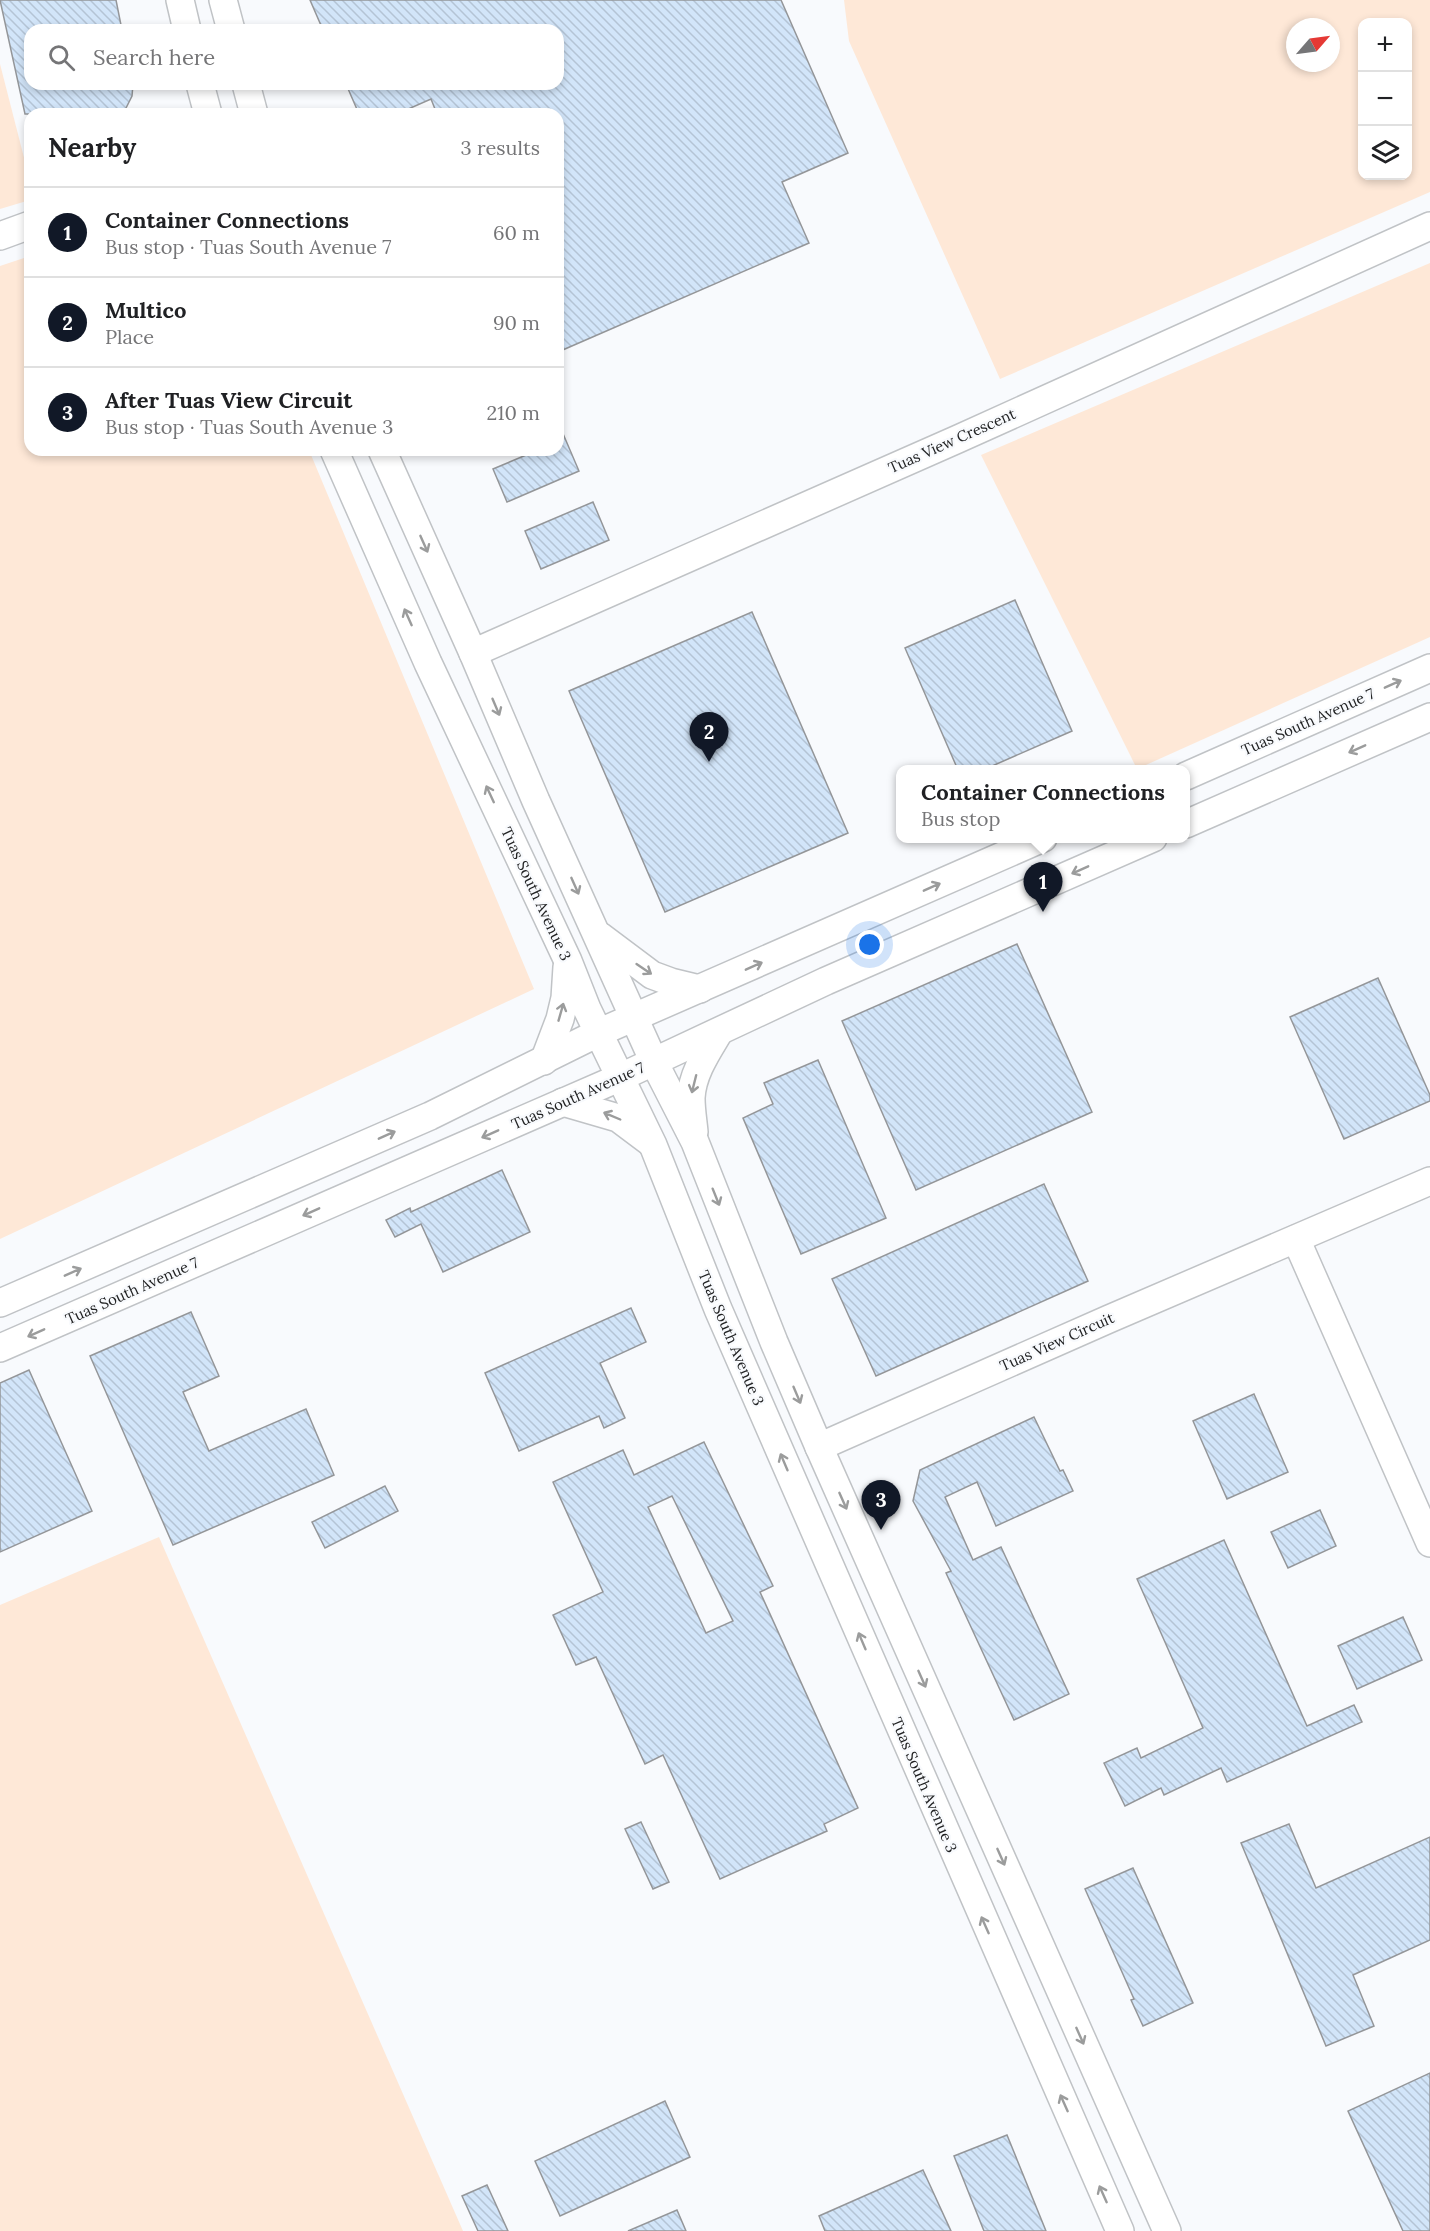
<!DOCTYPE html>
<html lang="en">
<head>
<meta charset="utf-8">
<style>
	:root { --surface:#fff; --page:#f2f2f2; --text:#202124; --muted:#757577; --line:#e0e0e0; --accent:#111827 }
	body { margin:0; font-family:Lora,serif; background:var(--page); color:var(--text) }
	.controls { position:absolute; right:18px; top:18px; display:grid; overflow:hidden; border-radius:12px; box-shadow:0 3px 9px #0003 }
	.controls button { width:54px; height:54px; display:grid; place-items:center; padding:0; border:0; border-bottom:2px solid var(--line); background:var(--surface); color:var(--text); font:30px sans-serif }
	.compass { position:absolute; left:1286px; top:18px; width:54px; height:54px; border-radius:50%; background:var(--surface); box-shadow:0 3px 9px #0003; rotate:62deg }
	.you { position:absolute; left:870px; top:945px; width:21px; height:21px; margin:-15px; border:4px solid #fff; border-radius:50%; background:#1a73e8; box-shadow:0 0 0 9px #1a73e833 }
	.badge { display:grid; place-items:center; width:39px; height:39px; border-radius:50%; background:var(--accent); color:#fff; font-size:20px; font-weight:700 }
	.pin { position:absolute; translate:-50% -50px; filter:drop-shadow(0 2px 3px #0008) }
	.pin::after { content:''; position:absolute; top:32px; width:21px; height:18px; background:inherit; clip-path:polygon(0 0,100% 0,50% 100%) }
	.popup { position:absolute; left:896px; top:765px; width:294px; height:78px; box-sizing:border-box; display:grid; place-content:center; border-radius:12px; background:var(--surface); filter:drop-shadow(0 2px 4px #0005); font-size:20px; white-space:nowrap; color:var(--muted) }
	.popup b { font-size:22px; color:var(--text) }
	.popup::after { content:''; position:absolute; left:50%; top:100%; margin-left:-12px; border:12px solid transparent; border-top-color:var(--surface) }
	.list { margin:0; padding:0; list-style:none }
	h2 { display:flex; justify-content:space-between; align-items:center; height:78px; margin:0; padding:0 24px; font-size:26px }
	h2 small { font-size:20px; font-weight:400; color:var(--muted) }
	.list li { display:grid; grid-template-columns:39px 1fr auto; gap:18px; align-items:center; box-sizing:border-box; height:90px; padding:0 24px; border-top:2px solid var(--line) }
	.list b { display:block; font-size:22px; white-space:nowrap }
	.list p { margin:0; font-size:20px; white-space:nowrap; color:var(--muted) }
	.list em { font-size:20px; font-style:normal; color:var(--muted) }
	.icon { flex:none; width:33px; height:33px; fill:none; stroke:currentColor; stroke-width:2; stroke-linecap:round; stroke-linejoin:round }
	.map { position:relative; flex:none; width:1430px; height:2231px; overflow:hidden }
	.search { position:absolute; background:var(--surface); box-shadow:0 3px 9px #0003; left:24px; top:24px; width:540px; height:66px; display:flex; align-items:center; gap:15px; box-sizing:border-box; padding:0 21px; border-radius:18px; color:var(--muted); font-size:22px }
	.panel { position:absolute; background:var(--surface); box-shadow:0 3px 9px #0003; left:24px; top:108px; width:540px; height:348px; border-radius:18px }
	.map>svg:first-child { display:block }
	.grass { fill:#fee8d7; fill-rule:evenodd }
	.building { fill:url(#building-back-hatch); stroke:#949699; stroke-width:1.5; fill-rule:evenodd }
	.lines { fill:none; stroke-linecap:round; stroke-linejoin:round }
	.minor-casing { stroke:#c0c3c6; stroke-width:30 }
	.minor { stroke:#fff; stroke-width:27 }
	.oneway { stroke:#9b9c9c }
	.labels { text-anchor:middle; stroke-width:4.5; stroke-linejoin:round; paint-order:stroke }
	.street-label { font-size:15px; fill:#212223; stroke:#f8fafd }
</style>
</head>
<body>
<div class="map">
<svg width="1430" height="2231" viewBox="0 0 1430 2231">
	<defs>
		<pattern id="building-back-hatch" width="6" height="6" patternUnits="userSpaceOnUse" patternTransform="scale(1.5)"><rect width="6" height="6" fill="#d2e5f9"/><path d="M-1 5l2 2M0 0l6 6M5-1l2 2" fill="none" stroke="#b4c4d5"/></pattern>
	</defs>
	<rect width="100%" height="100%" fill="#f8fafd"/>
	<!-- grass -->
	<g class="grass">
		<path d="M844 0H1430V192L1000 379 849 41ZM1408 22V176H1362V22ZM1295 27H1331V63H1295Z"/>
		<polygon points="0,64 30,181 30,200 0,209"/>
		<polygon points="30,256 30,450 309,450 534,989 0,1239 0,266"/>
		<polygon points="1430,263 1430,637 1137,769 981,455"/>
		<polygon points="159,1537 463,2231 0,2231 0,1605"/>
	</g>
	<!-- building -->
	<g class="building">
		<polygon points="0,0 116,0 122,30 30,30 30,84 133,84 132,96 123,114 25,114"/>
		<polygon points="310,0 781,0 848,153 782,182 809,243 558,352 558,114 437,114 431,99 397,114 359,114 346,84 558,84 558,30 323,30"/>
		<polygon points="558,422 579,471 507,502 493,469 538,450 558,450"/>
		<polygon points="593,502 609,540 541,569 525,531"/>
		<polygon points="1015,600 1072,731 983,770 958,770 905,648"/>
		<polygon points="752,612 848,833 665,912 569,691"/>
		<polygon points="1017,944 1092,1112 916,1190 842,1021"/>
		<polygon points="1378,978 1430,1095 1430,1101 1344,1139 1290,1017"/>
		<polygon points="818,1060 886,1218 801,1254 743,1118 773,1104 764,1083"/>
		<polygon points="502,1170 530,1232 443,1272 421,1224 395,1237 386,1220 410,1208 411,1212"/>
		<polygon points="1044,1184 1088,1281 876,1376 832,1279"/>
		<polygon points="631,1308 646,1342 600,1363 625,1418 604,1428 599,1416 519,1451 485,1373"/>
		<polygon points="191,1312 219,1376 183,1392 209,1451 306,1409 334,1475 173,1545 90,1356"/>
		<polygon points="29,1370 92,1511 0,1552 0,1383"/>
		<polygon points="1254,1394 1288,1472 1227,1499 1193,1421"/>
		<polygon points="1034,1417 1060,1471 1063,1470 1073,1491 996,1526 977,1482 945,1497 973,1560 1001,1547 1069,1694 1014,1720 946,1573 951,1571 913,1501 920,1470"/>
		<path d="M704 1442 773 1586 760 1592 858 1808 824 1824 827 1831 720 1879 663 1755 645 1764 596 1657 576 1665 553 1615 603 1592 553 1482 623 1450 634 1475ZM672 1496 733 1621 706 1633 648 1507Z"/>
		<polygon points="385,1486 398,1511 325,1548 312,1522"/>
		<polygon points="1320,1510 1336,1546 1288,1568 1271,1532"/>
		<polygon points="1224,1540 1307,1726 1354,1705 1362,1722 1227,1782 1221,1768 1164,1795 1161,1788 1125,1806 1104,1763 1137,1748 1141,1758 1203,1728 1137,1579"/>
		<polygon points="1403,1617 1422,1660 1357,1689 1338,1646"/>
		<polygon points="641,1822 669,1882 653,1889 625,1829"/>
		<polygon points="1289,1824 1316,1888 1430,1837 1430,1940 1353,1975 1374,2026 1326,2046 1241,1843"/>
		<polygon points="1133,1868 1193,2003 1143,2026 1131,2000 1134,1999 1085,1889"/>
		<polygon points="1430,2073 1430,2231 1403,2231 1348,2111"/>
		<polygon points="665,2101 690,2157 560,2216 535,2161"/>
		<polygon points="1007,2135 1046,2231 984,2231 954,2156"/>
		<polygon points="923,2170 951,2231 825,2231 819,2216"/>
		<polygon points="487,2185 508,2231 478,2231 462,2196"/>
		<polygon points="677,2210 686,2231 628,2231"/>
	</g>
	<g class="lines">
		<defs>
			<g id="minor">
				<polyline points="180,0 187,30"/>
				<polyline points="223,0 231,30"/>
				<polyline points="200,84 208,114"/>
				<polyline points="246,84 254,114"/>
				<polyline points="0,236 30,225"/>
				<polyline points="334,450 428,663 568,961 587,1009 653,1145 718,1309 1120,2231"/>
				<polyline points="382,450 473,653 536,801 654,1062 695,1142 774,1342 819,1447 1167,2231"/>
				<polyline points="473,653 958,439 1430,226"/>
				<polyline points="1186,776 1430,668"/>
				<polyline points="1186,824 1430,717"/>
				<polyline points="600,936 652,975 671,982 700,989"/>
				<polyline points="544,1061 560,1019 565,998 567,967"/>
				<polyline points="563,1102 618,1118 650,1142"/>
				<path d="M694 1132C693 1121 691 1110 691 1098 692 1074 707 1052 719 1032"/>
				<polyline points="1296,1239 1430,1543"/>
				<polyline points="0,1303 430,1116 598,1033 1043,838"/>
				<polyline points="0,1348 621,1077 826,981 1153,838"/>
				<polyline points="819,1447 1109,1319 1430,1181"/>
			</g>
		</defs>
		<!-- minor casing -->
		<use href="#minor" class="minor-casing"/>
		<!-- minor -->
		<use href="#minor" class="minor"/>
	</g>
	<!-- one-way arrows -->
	<defs><path id="oneway-shaft" d="M-6 0H5M1.5-3L5.5 0L1.5 3" fill="none" stroke-width="1.6" stroke-linecap="round" stroke-linejoin="round" transform="scale(1.5)"/></defs>
	<g class="oneway">
		<use href="#oneway-shaft" transform="translate(424 544) rotate(66)"/>
		<use href="#oneway-shaft" transform="translate(408 617) rotate(-114)"/>
		<use href="#oneway-shaft" transform="translate(1393 684) rotate(-24)"/>
		<use href="#oneway-shaft" transform="translate(496 707) rotate(67)"/>
		<use href="#oneway-shaft" transform="translate(1357 749) rotate(156)"/>
		<use href="#oneway-shaft" transform="translate(490 794) rotate(-115)"/>
		<use href="#oneway-shaft" transform="translate(1080 870) rotate(156)"/>
		<use href="#oneway-shaft" transform="translate(575 886) rotate(66)"/>
		<use href="#oneway-shaft" transform="translate(932 887) rotate(-24)"/>
		<use href="#oneway-shaft" transform="translate(754 966) rotate(-24)"/>
		<use href="#oneway-shaft" transform="translate(644 969) rotate(34)"/>
		<use href="#oneway-shaft" transform="translate(561 1012) rotate(-74)"/>
		<use href="#oneway-shaft" transform="translate(694 1084) rotate(104)"/>
		<use href="#oneway-shaft" transform="translate(612 1116) rotate(-157)"/>
		<use href="#oneway-shaft" transform="translate(490 1134) rotate(156)"/>
		<use href="#oneway-shaft" transform="translate(387 1135) rotate(-24)"/>
		<use href="#oneway-shaft" transform="translate(716 1197) rotate(68)"/>
		<use href="#oneway-shaft" transform="translate(311 1212) rotate(156)"/>
		<use href="#oneway-shaft" transform="translate(73 1272) rotate(-24)"/>
		<use href="#oneway-shaft" transform="translate(36 1333) rotate(156)"/>
		<use href="#oneway-shaft" transform="translate(797 1395) rotate(67)"/>
		<use href="#oneway-shaft" transform="translate(784 1462) rotate(-113)"/>
		<use href="#oneway-shaft" transform="translate(843 1501) rotate(66)"/>
		<use href="#oneway-shaft" transform="translate(862 1641) rotate(-113)"/>
		<use href="#oneway-shaft" transform="translate(922 1679) rotate(66)"/>
		<use href="#oneway-shaft" transform="translate(1001 1857) rotate(66)"/>
		<use href="#oneway-shaft" transform="translate(985 1925) rotate(-114)"/>
		<use href="#oneway-shaft" transform="translate(1080 2036) rotate(66)"/>
		<use href="#oneway-shaft" transform="translate(1064 2103) rotate(-114)"/>
		<use href="#oneway-shaft" transform="translate(1103 2194) rotate(-114)"/>
	</g>
	<g class="labels">
		<!-- street labels -->
		<g class="street-label">
			<text transform="translate(952 441) rotate(-24)" y="5">Tuas View Crescent</text>
			<text transform="translate(1308 722) rotate(-24)" y="5">Tuas South Avenue 7</text>
			<text transform="translate(536 894) rotate(65)" y="5">Tuas South Avenue 3</text>
			<text transform="translate(578 1096) rotate(-24)" y="5">Tuas South Avenue 7</text>
			<text transform="translate(132 1291) rotate(-24)" y="5">Tuas South Avenue 7</text>
			<text transform="translate(731 1338) rotate(67)" y="5">Tuas South Avenue 3</text>
			<text transform="translate(1057 1342) rotate(-24)" y="5">Tuas View Circuit</text>
			<text transform="translate(924 1785) rotate(67)" y="5">Tuas South Avenue 3</text>
		</g>
	</g>
</svg>
<div class="controls">
<button>+</button>
<button>−</button>
<button><svg class="icon" aria-label="layers" viewBox="0 0 24 24"><path d="M12 4l9 5-9 5-9-5zM3 14l9 5 9-5"/></svg></button>
</div>
<svg class="compass" viewBox="-18 -18 36 36"><path d="M0-13l5 13h-10z" fill="#e53935"/><path d="M0 13l5-13h-10z" fill="#757577"/></svg>
<div class="you"></div>
<div class="pin badge" style="left:1043px;top:912px">1</div>
<div class="popup"><b>Container Connections</b>Bus stop</div>
<div class="pin badge" style="left:709px;top:762px">2</div>
<div class="pin badge" style="left:881px;top:1530px">3</div>
<div class="search"><svg class="icon" aria-label="search" viewBox="0 0 24 24"><circle cx="10" cy="10" r="6"/><path d="M15 15l6 6"/></svg>Search here</div>
<section class="panel">
<h2>Nearby<small>3 results</small></h2>
<ul class="list">
<li><span class="badge">1</span><div><b>Container Connections</b><p>Bus stop · Tuas South Avenue 7</p></div><em>60 m</em></li>
<li><span class="badge">2</span><div><b>Multico</b><p>Place</p></div><em>90 m</em></li>
<li><span class="badge">3</span><div><b>After Tuas View Circuit</b><p>Bus stop · Tuas South Avenue 3</p></div><em>210 m</em></li>
</ul>
</section>
</div>
</body>
</html>
